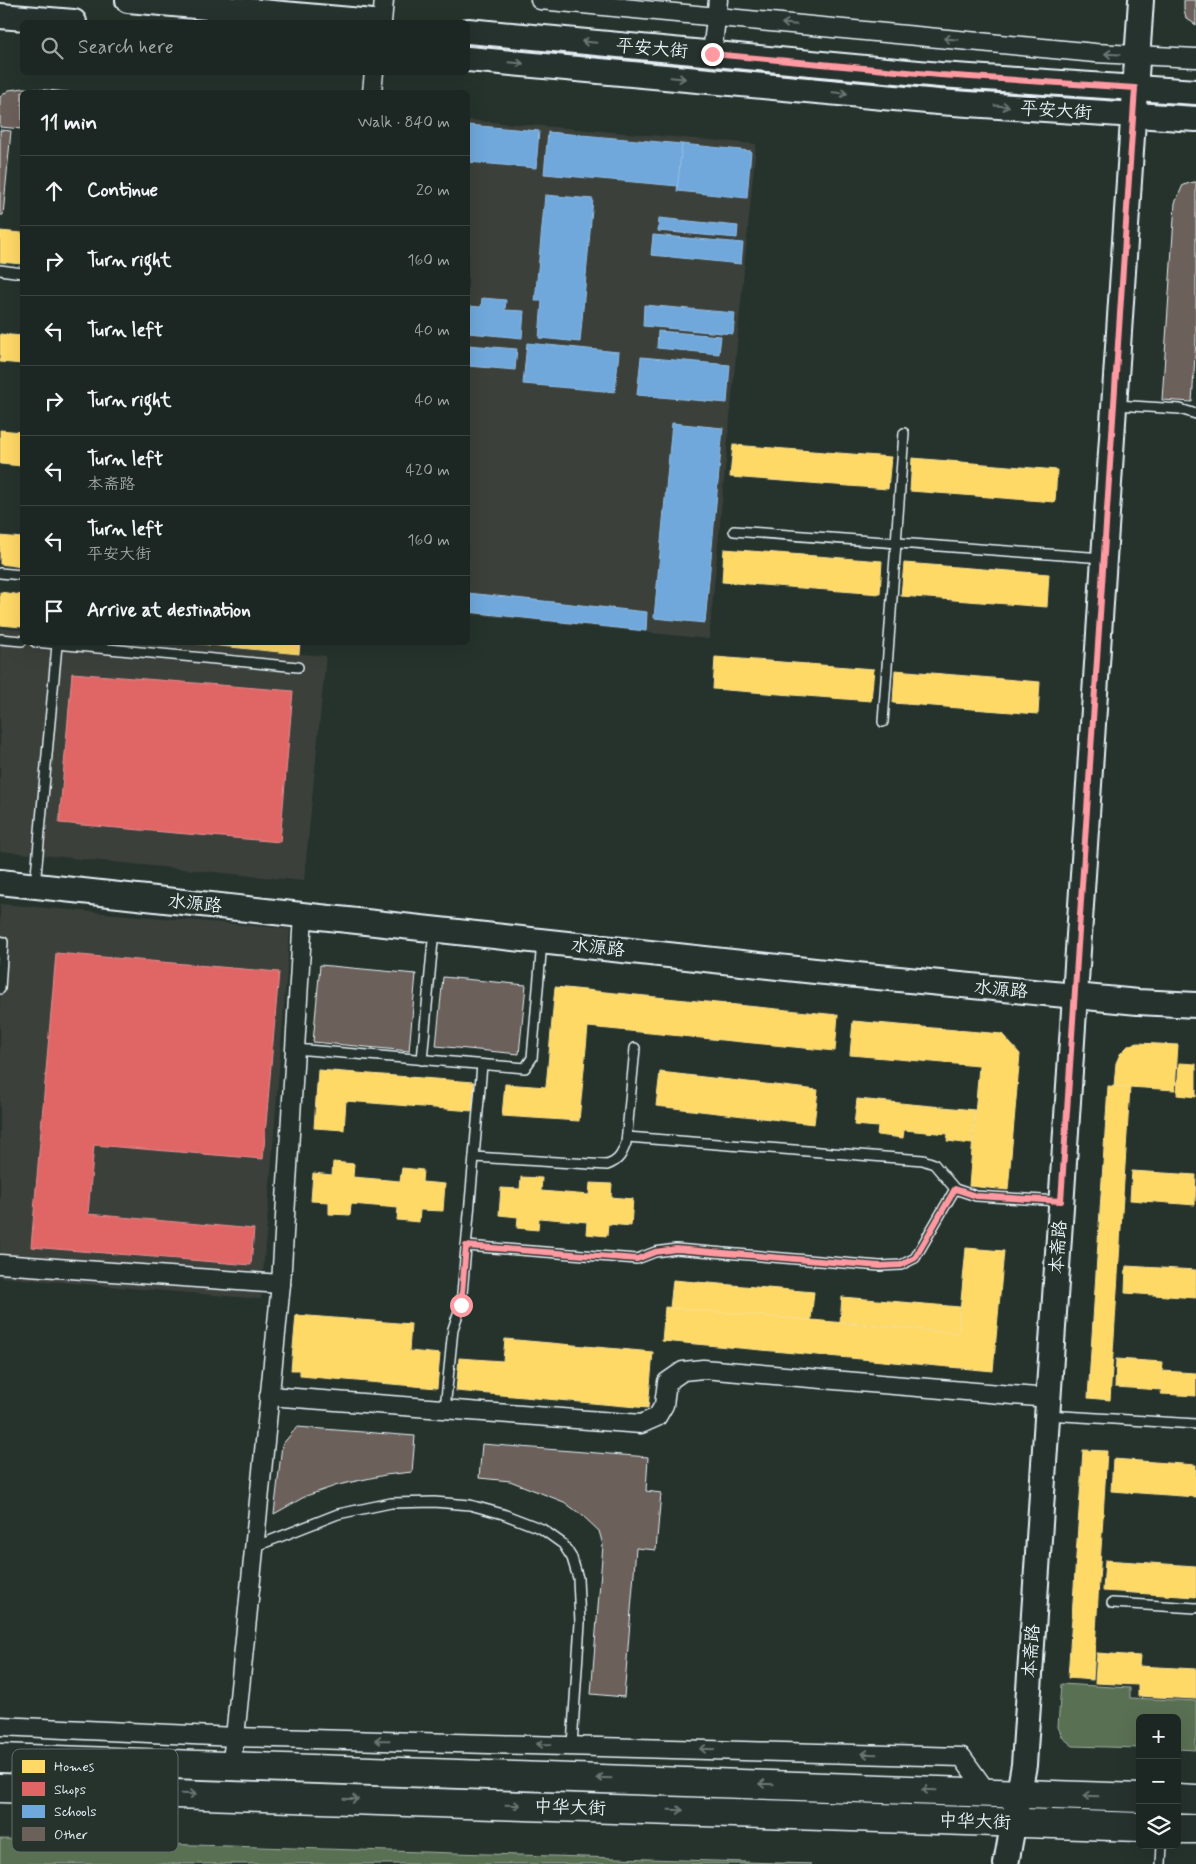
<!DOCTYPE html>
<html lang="en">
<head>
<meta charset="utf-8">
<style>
	:root { --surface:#1c2622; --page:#252e2a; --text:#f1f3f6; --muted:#a0a5a5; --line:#3a4340 }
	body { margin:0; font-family:Mynerve,"LXGW WenKai TC",sans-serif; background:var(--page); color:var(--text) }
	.controls { position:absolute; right:15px; bottom:15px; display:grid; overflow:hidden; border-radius:8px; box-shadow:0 5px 20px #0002 }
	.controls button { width:45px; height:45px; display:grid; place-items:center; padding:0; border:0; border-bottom:1px solid var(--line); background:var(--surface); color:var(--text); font:25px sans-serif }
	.stop { position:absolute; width:15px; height:15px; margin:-11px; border:4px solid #ff9aa2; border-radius:50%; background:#fff }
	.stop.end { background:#ff9aa2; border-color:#fff; box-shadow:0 1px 5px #0008 }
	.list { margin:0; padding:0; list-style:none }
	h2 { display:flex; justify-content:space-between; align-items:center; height:65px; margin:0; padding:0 20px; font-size:21px }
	h2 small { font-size:16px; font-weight:400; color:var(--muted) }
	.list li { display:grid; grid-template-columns:32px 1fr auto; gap:15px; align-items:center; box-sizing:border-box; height:70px; padding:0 20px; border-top:1px solid var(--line) }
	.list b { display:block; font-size:19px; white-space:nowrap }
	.list p { margin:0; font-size:16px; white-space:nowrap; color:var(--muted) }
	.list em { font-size:16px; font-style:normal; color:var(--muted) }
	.icon { flex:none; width:28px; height:28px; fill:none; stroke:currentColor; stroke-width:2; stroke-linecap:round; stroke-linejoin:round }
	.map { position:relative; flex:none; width:1196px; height:1864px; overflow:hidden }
	.search { position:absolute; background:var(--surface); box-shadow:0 5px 20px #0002; left:20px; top:20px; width:450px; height:55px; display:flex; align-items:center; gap:12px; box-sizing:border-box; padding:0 18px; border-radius:8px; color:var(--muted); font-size:19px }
	.panel { position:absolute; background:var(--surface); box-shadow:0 5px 20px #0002; left:20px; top:90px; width:450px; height:555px; border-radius:8px }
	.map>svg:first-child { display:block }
	.built { fill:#3b403a }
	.green { fill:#5a6f52; stroke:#a1b0a5 }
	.homes { fill:#ffd966; stroke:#f8e092 }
	.shops { fill:#e06666; stroke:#e29092 }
	.schools { fill:#6fa8dc; stroke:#93bee4 }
	.building { fill:#6c605a; stroke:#e8f1f8 }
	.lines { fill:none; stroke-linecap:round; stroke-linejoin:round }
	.lane-casing { stroke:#e8f1f8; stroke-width:12 }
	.street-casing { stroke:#e8f1f8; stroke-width:21 }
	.secondary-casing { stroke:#e8f1f8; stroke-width:28 }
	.primary-casing { stroke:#e8f1f8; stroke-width:31 }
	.lane { stroke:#26332d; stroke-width:9 }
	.street { stroke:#26332d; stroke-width:18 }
	.secondary { stroke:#26332d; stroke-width:24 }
	.primary { stroke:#26332d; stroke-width:28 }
	.oneway { stroke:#6a7674 }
	.route { stroke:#ff9aa2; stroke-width:6 }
	.labels { text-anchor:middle; stroke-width:5; stroke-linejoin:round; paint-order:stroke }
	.street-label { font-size:18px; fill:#e8f1f8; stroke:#26332d }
	.key { fill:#26332d; stroke:#606c6a; stroke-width:1 }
	.key-label { font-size:14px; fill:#e8f1f8 }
</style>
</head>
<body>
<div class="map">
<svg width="1196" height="1864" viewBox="0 0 1196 1864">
	<rect width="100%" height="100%" fill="#26332d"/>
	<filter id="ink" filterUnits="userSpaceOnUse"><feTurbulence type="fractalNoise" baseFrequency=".02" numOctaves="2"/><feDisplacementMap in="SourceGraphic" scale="10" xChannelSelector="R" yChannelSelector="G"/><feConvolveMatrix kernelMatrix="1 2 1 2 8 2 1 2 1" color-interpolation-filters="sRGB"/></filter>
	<g filter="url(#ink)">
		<!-- built -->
		<g class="built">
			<polygon points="468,120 756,144 709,639 468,614"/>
			<polygon points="0,628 22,630 22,642 163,642 326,656 304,881 0,851"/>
			<polygon points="0,904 290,929 261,1299 0,1277"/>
		</g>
		<!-- green -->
		<g class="green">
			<polygon points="1061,1684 1130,1688 1130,1698 1196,1701 1196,1750 1177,1749 1177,1718 1140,1718 1140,1748 1073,1746 1063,1738 1058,1727"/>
			<polygon points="0,1839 811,1864 0,1864"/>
		</g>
		<!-- homes -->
		<g class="homes">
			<polygon points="0,231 22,233 22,264 0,262"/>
			<polygon points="0,334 22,336 22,364 0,362"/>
			<polygon points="0,430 22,432 22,466 0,464"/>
			<polygon points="733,445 891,457 888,489 730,477"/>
			<polygon points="912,458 1057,470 1055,502 910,491"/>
			<polygon points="0,536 22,538 22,567 0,564"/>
			<polygon points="724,549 882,561 880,594 722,582"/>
			<polygon points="904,563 1049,574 1047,607 901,596"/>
			<polygon points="0,592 22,595 22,627 0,625"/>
			<polygon points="180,642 300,642 299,654"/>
			<polygon points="715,657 874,669 871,701 713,689"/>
			<polygon points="895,670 1040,682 1038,714 893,703"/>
			<polygon points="555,987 838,1015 835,1051 588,1027 579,1121 502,1116 505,1084 546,1087"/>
			<polygon points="853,1021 1002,1034 1020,1054 1008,1190 969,1186 979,1066 850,1055"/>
			<polygon points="1138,1043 1178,1045 1175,1090 1114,1086 1116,1063 1120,1054 1129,1045"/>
			<polygon points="1179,1063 1196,1064 1196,1097 1177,1095"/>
			<polygon points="318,1070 474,1082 472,1111 346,1101 344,1130 314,1128"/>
			<polygon points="660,1072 818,1090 814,1124 656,1106"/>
			<polygon points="1108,1086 1130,1087 1110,1400 1088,1398"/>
			<polygon points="857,1099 975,1110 972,1144 947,1141 948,1134 904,1130 903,1138 877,1135 878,1127 854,1125"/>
			<polygon points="333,1162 354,1164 353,1177 400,1181 402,1168 423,1170 422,1182 445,1184 443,1211 420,1210 419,1222 397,1220 398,1208 351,1204 350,1215 329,1214 329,1202 311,1201 313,1173 332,1175"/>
			<polygon points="1132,1171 1196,1175 1195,1205 1130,1200"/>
			<polygon points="521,1177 542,1178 541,1191 589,1195 590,1183 612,1184 611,1197 633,1199 631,1226 608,1224 607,1236 586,1234 587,1222 539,1218 538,1230 517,1228 518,1217 499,1215 501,1188 520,1189"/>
			<polygon points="966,1248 1004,1251 993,1371 662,1341 665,1307 958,1333"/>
			<polygon points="1126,1266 1196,1270 1196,1298 1125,1293"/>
			<polygon points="673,1280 814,1292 811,1320 670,1308"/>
			<polygon points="842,1297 960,1307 958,1333 840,1322"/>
			<polygon points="296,1315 411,1324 409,1351 440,1354 437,1388 300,1376 300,1370 291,1370"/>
			<polygon points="505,1339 653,1352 648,1408 456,1391 459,1358 503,1361"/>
			<polygon points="1116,1359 1163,1362 1161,1390 1115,1387"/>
			<polygon points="1162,1371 1196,1373 1196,1396 1161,1394"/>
			<polygon points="1083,1450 1107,1451 1093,1680 1068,1678"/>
			<polygon points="1113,1459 1196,1465 1196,1497 1111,1491"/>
			<polygon points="1105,1560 1196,1566 1196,1597 1103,1591"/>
			<polygon points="1097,1653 1140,1656 1139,1666 1196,1669 1196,1699 1138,1696 1138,1685 1095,1683"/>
		</g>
		<!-- shops -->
		<g class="shops">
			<polygon points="72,673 293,691 280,842 59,823"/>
			<polygon points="56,953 279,972 263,1159 94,1145 88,1214 254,1229 251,1265 31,1247"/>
		</g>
		<!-- schools -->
		<g class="schools">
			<polygon points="468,125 539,131 536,168 468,162"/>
			<polygon points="548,132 682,144 678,186 544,174"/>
			<polygon points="682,144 751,151 747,198 677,191"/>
			<polygon points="545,195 593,199 580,342 539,338 542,301 535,301"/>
			<polygon points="659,218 738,226 737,238 658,231"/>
			<polygon points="653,235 743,243 741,264 651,255"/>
			<polygon points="482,298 506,300 505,310 524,311 522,338 468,333 468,306 481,307"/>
			<polygon points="644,305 735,313 733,334 643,326"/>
			<polygon points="658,331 721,336 719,354 657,348"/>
			<polygon points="527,343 619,352 615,392 523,384"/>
			<polygon points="468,345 517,349 515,370 468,366"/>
			<polygon points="641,357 730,365 727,403 637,395"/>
			<polygon points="672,423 723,428 705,623 654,618"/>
			<polygon points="468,593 647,612 646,631 468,612"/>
		</g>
		<!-- building -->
		<g class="building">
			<polygon points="1184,0 1196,0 1196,25 1186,18 1184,9"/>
			<polygon points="24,88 68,92 22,92 22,129 0,127 0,97 9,90"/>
			<polygon points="0,130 11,131 3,215 0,215"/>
			<polygon points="1194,182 1196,182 1196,341 1192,402 1162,400 1175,203 1183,185"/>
			<polygon points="320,965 416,974 409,1051 313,1042"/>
			<polygon points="443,977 526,985 519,1054 436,1046"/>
			<polygon points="297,1427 415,1436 412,1472 385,1475 338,1485 306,1496 274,1514 282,1445"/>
			<polygon points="482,1444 648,1457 646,1491 661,1493 656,1550 636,1548 624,1697 591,1694 603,1545 599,1531 583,1516 564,1502 510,1481 479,1478"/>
		</g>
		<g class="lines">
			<defs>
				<g id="lane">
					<polyline points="0,270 22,273"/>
					<polyline points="1116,405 1180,409 1196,414"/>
					<polyline points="734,531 1103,558"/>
					<polyline points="0,573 22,575"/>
					<polyline points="0,639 22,641"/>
					<polyline points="35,642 298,667"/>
					<polyline points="883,722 904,433"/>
					<polyline points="35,886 57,645"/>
					<polyline points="0,941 3,942 0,989"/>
					<polyline points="295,1049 525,1068 532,1058 542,942"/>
					<polyline points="422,1060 434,930"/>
					<polyline points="627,1137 923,1160 934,1164 955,1189 976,1196 1059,1201"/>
					<path d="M474 1157 607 1165C619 1161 622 1154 626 1143L635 1048"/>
					<polyline points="466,1246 637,1259 655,1252 676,1249 880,1266 901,1265 915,1258 955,1189"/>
					<polyline points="445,1409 453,1329 461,1305 482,1065"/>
					<polyline points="1047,1415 1196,1424"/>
					<polyline points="254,1547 338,1514 391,1503 434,1502 470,1505 503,1514 542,1529 563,1544 572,1558 578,1578 580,1623 572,1745"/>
					<polyline points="1112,1603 1196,1608"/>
					<polyline points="1161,1864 1162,1845"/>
				</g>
				<g id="street">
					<polyline points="540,0 1095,53 1196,58"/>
					<polyline points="382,22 384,0"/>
					<polyline points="712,54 718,0"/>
					<polyline points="372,92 374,72"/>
					<polyline points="0,1264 281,1284"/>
					<polyline points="269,1396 641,1424 657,1417 664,1405 667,1382 683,1371 703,1369 1048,1398"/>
					<polyline points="0,1726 235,1737 962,1757 987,1792"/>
					<polyline points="231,1766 235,1737 281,1284 303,915"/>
				</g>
				<g id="secondary">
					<polyline points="128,0 373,22"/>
					<polyline points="0,16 74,22"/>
					<polyline points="468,31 940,75 1196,92"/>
					<polyline points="468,59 938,102 1196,119"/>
					<polyline points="0,882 815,971 1138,1002 1196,1005"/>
					<polyline points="1006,1864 1024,1765 1141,0"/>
				</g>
				<g id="primary">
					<polyline points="0,1758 1140,1798"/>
					<polyline points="0,1788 1140,1827"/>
					<polyline points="1177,1799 1196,1800"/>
					<polyline points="1177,1829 1196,1829"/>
				</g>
			</defs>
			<!-- lane casing -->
			<use href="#lane" class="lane-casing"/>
			<!-- street casing -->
			<use href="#street" class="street-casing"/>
			<!-- secondary casing -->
			<use href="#secondary" class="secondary-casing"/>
			<!-- primary casing -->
			<use href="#primary" class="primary-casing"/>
			<!-- lane -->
			<use href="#lane" class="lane"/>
			<!-- street -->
			<use href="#street" class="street"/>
			<!-- secondary -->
			<use href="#secondary" class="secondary"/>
			<!-- primary -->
			<use href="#primary" class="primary"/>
		</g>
		<!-- one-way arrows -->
		<defs><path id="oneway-shaft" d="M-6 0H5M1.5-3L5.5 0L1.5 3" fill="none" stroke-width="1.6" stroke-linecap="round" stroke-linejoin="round" transform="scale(1.25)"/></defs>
		<g class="oneway">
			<use href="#oneway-shaft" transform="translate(789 24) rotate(-175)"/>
			<use href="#oneway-shaft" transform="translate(951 39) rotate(-175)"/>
			<use href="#oneway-shaft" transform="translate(589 42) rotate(-175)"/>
			<use href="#oneway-shaft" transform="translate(1112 54) rotate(-177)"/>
			<use href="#oneway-shaft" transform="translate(516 63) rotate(5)"/>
			<use href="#oneway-shaft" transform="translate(678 78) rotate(5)"/>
			<use href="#oneway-shaft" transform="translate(840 93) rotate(5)"/>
			<use href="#oneway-shaft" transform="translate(1002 106) rotate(4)"/>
			<use href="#oneway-shaft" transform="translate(382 1740) rotate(-179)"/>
			<use href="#oneway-shaft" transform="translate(544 1744) rotate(-179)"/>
			<use href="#oneway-shaft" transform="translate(707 1749) rotate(-178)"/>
			<use href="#oneway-shaft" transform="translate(869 1754) rotate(-178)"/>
			<use href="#oneway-shaft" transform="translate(604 1778) rotate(-178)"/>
			<use href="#oneway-shaft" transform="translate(766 1784) rotate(-178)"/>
			<use href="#oneway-shaft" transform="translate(929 1790) rotate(-178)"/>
			<use href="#oneway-shaft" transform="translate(189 1794) rotate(2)"/>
			<use href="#oneway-shaft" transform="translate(1091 1796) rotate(-178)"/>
			<use href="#oneway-shaft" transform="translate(351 1799) rotate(2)"/>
			<use href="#oneway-shaft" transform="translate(513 1805) rotate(2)"/>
			<use href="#oneway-shaft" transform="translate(676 1810) rotate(2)"/>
		</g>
	</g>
	<g class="lines" filter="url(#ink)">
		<!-- route -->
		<polyline class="route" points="461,1305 466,1246 637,1259 655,1252 676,1249 880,1266 901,1265 915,1258 955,1189 976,1196 1061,1201 1135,88 940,75 712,54"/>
	</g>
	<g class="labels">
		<!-- street labels -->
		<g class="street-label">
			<text transform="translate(652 48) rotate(5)" y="6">平安大街</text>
			<text transform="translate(1056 110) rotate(4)" y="6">平安大街</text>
			<text transform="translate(195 903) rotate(6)" y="6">水源路</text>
			<text transform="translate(598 947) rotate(6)" y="6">水源路</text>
			<text transform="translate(1001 989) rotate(5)" y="6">水源路</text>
			<text transform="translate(1058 1247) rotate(-86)" y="6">本斋路</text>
			<text transform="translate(1031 1651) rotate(-86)" y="6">本斋路</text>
			<text transform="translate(570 1807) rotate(2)" y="6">中华大街</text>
			<text transform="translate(975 1821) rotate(2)" y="6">中华大街</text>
		</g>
	</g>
	<!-- legend -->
	<rect x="12" y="1749" width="166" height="103" rx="8" class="key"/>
	<rect x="22" y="1760" width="23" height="13" fill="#ffd966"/>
	<rect x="22" y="1782" width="23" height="14" fill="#e06666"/>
	<rect x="22" y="1805" width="23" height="13" fill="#6fa8dc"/>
	<rect x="22" y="1827" width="23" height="14" fill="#6c605a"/>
	<g class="key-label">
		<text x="54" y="1771">Homes</text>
		<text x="54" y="1794">Shops</text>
		<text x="54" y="1816">Schools</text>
		<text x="54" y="1839">Other</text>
	</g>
</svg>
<div class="controls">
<button>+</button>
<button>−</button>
<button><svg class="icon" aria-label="layers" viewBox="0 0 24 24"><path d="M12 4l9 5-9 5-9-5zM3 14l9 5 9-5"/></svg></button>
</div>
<div class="stop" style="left:461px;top:1305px"></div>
<div class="stop end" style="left:712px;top:54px"></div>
<div class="search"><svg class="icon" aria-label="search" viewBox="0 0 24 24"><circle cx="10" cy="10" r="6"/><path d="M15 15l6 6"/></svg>Search here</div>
<section class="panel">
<h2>11 min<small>Walk · 840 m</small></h2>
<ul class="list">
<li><svg class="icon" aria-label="ahead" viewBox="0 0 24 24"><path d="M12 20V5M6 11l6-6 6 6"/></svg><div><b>Continue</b></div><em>20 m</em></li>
<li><svg class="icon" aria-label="right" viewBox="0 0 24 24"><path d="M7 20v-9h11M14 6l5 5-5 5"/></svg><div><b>Turn right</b></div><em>160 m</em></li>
<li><svg class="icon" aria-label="left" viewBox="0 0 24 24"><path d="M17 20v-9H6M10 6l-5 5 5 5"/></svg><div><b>Turn left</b></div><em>40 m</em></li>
<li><svg class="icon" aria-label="right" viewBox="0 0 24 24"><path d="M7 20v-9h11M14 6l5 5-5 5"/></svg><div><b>Turn right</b></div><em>40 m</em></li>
<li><svg class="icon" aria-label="left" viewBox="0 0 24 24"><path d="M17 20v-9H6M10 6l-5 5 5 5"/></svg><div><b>Turn left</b><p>本斋路</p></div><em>420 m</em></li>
<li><svg class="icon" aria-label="left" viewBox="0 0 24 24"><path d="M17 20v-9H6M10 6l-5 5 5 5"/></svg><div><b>Turn left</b><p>平安大街</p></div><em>160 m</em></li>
<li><svg class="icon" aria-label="arrive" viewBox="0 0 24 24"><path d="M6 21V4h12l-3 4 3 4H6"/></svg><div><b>Arrive at destination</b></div></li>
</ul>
</section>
</div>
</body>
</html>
